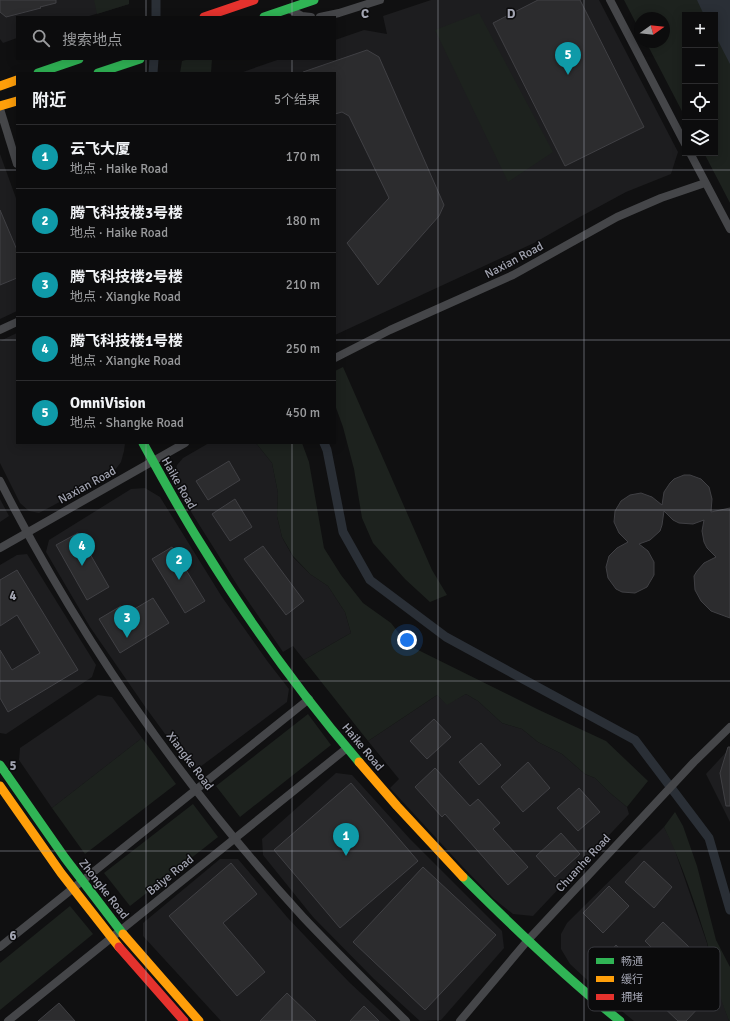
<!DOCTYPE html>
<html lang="zh">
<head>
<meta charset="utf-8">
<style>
	:root { --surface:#0c0c0d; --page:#1a1a1b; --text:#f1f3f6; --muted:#9a9b9d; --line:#2c2c2e; --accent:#6f7079 }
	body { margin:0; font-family:Signika,"Noto Sans SC",sans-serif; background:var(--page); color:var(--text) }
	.controls { position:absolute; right:12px; top:12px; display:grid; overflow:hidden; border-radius:0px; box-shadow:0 2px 10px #0003 }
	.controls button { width:36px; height:36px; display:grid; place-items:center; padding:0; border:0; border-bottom:1px solid var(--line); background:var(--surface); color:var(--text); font:20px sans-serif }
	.compass { position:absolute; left:634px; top:12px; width:36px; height:36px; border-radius:50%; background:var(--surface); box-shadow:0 2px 10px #0003; rotate:75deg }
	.you { position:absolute; left:407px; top:640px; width:14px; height:14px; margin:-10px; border:3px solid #fff; border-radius:50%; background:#1a73e8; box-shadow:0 0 0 6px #1a73e833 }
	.badge { display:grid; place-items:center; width:26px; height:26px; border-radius:50%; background:var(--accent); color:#fff; font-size:13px; font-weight:700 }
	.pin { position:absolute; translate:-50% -33px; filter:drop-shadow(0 1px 2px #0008) }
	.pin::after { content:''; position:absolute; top:21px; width:14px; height:12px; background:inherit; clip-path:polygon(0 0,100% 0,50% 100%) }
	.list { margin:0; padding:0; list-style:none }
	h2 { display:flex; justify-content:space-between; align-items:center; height:52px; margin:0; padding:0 16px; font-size:17px }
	h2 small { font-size:13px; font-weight:400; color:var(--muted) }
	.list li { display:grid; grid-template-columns:26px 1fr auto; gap:12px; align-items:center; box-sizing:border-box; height:64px; padding:0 16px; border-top:1px solid var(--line) }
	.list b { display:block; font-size:15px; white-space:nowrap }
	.list p { margin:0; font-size:13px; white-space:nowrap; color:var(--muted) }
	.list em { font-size:13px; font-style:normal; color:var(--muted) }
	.icon { flex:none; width:22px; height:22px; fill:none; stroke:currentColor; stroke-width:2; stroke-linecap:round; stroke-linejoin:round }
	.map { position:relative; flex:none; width:730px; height:1021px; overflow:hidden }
	.search { position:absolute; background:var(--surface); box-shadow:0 2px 10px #0003; left:16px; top:16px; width:320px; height:44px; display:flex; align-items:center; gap:10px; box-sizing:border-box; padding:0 14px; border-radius:0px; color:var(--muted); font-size:15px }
	.panel { position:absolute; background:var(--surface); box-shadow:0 2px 10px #0003; left:16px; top:72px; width:320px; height:372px; border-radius:0px }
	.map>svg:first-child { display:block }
	.built { fill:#1d1d1f }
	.green { fill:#1d221e }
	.water { fill:#2a2f36 }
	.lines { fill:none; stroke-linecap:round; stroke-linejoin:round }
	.canal { stroke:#2a2f36; stroke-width:9 }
	.building { fill:#2c2c2e; stroke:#404044 }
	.street { stroke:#454649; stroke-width:8 }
	.fast { stroke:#30b455; stroke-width:9 }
	.slow { stroke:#ff9f0a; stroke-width:9 }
	.jam { stroke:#e5322d; stroke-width:9 }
	.grid { fill:none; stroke:#a2a4b1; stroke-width:1; stroke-opacity:0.55 }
	.labels { text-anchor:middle; stroke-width:3; stroke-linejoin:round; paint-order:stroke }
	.street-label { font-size:12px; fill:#a2a4b1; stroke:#0b0b0c }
	.key { fill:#0b0b0c; stroke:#38393e; stroke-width:1 }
	.key-label { font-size:11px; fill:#a2a4b1 }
	.grid-label { font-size:13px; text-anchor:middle; font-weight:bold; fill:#a2a4b1; stroke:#0b0b0c; stroke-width:3; stroke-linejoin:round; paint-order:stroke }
</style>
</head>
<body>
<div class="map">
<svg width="730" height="1021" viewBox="0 0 730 1021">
	<rect width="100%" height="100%" fill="#101011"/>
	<!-- built -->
	<g class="built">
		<polygon points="0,0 129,0 129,4 86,17 17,17 17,38 3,43 0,39"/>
		<polygon points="431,0 599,0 678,152 671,174 626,192 578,218 534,243 335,335 335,73 240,73 280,59 335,59 335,40 364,30 387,34 383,16"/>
		<polygon points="0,154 17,201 17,311 0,319"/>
		<polygon points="17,333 17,443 125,443 124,451 121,462 112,474 39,513 29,511 20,503 0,463 0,341"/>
		<polygon points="209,443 256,443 272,463 278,493 277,516 282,537 293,557 310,574 328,586 345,612 351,633 304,660 293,646 283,652 239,588 176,488 174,476 177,465 183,458"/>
		<polygon points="145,488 160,497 222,597 268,662 289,689 287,702 200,767 190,768 146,708 90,627 46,552 49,540 131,489"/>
		<polygon points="0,499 9,516 0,522"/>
		<polygon points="27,554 96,665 92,677 6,734 0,733 0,565 17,555"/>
		<polygon points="466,694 478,701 502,723 522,729 538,742 562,754 585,774 595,778 609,792 627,807 629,814 533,916 513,914 494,899 461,865 390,788 399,779 368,741 437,695 447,704"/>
		<polygon points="98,695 112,697 142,738 52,808 19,760 20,748"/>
		<polygon points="730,748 730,822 706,774"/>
		<polygon points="336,773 352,775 410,839 502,931 504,948 441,1020 420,1021 374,979 313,917 263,855 262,839"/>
		<polygon points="664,827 673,845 707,943 713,974 729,1021 634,1021 613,1004 570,964 561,949 561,934 567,923"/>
		<polygon points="220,859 238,859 287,917 322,954 350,983 391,1021 221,1021 143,936 143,923"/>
	</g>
	<!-- green -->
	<g class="green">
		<polygon points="94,0 129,0 129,4 97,14"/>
		<polygon points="624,0 699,0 706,15 685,15 685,117 646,42 664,42 664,18 640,18 640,31"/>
		<polygon points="479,13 553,152 508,182 435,30"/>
		<polygon points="715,32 730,61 730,203 704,153 715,153"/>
		<polygon points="189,59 212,59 211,73 180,73 182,61"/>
		<polygon points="343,367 432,570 447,595 430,602 405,579 373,543 362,518 354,469 343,427 335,405 335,371"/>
		<polygon points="256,443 302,443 309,462 324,548 341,575 363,603 391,623 408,645 537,709 606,741 648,781 627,807 609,792 595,778 585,774 562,754 538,742 522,729 502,723 478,701 466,694 447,705 437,695 368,741 304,660 351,633 345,612 328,586 310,574 293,556 282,537 277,516 278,493 272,463"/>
		<polygon points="308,714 331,745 240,817 216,786"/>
		<polygon points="142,738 176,784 85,854 52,808"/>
		<polygon points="193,804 218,837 130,906 104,873"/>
		<path d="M675 812 683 826 697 866 716 940 730 967V1021H729C723 1006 718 990 713 975 711 964 710 952 707 942 695 903 682 864 664 827Z"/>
		<polygon points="70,906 93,934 0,1010 0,963"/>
	</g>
	<!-- water -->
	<polygon class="water" points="697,0 730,0 730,64 715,35 715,15 704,15"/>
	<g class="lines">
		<!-- canal -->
		<g class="canal">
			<polyline points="156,17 156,0"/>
			<polyline points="153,73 154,59"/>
			<polyline points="324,443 327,450 343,532 370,580 446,637 635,740 709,838 730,910"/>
		</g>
	</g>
	<!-- building -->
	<g class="building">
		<polygon points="0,0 56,0 56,3 40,7 41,8 6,17 0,12"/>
		<polygon points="538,0 580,0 644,127 565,166 493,23"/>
		<polygon points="367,50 379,57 444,205 439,216 378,285 347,243 389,198 349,116 342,112 335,114 335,73 304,73 303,72"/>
		<polygon points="0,210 17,250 17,278 0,285"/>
		<polygon points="229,461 240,480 208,500 196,481"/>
		<polygon points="684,475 690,475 701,479 709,487 712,499 711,512 730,508 730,618 711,611 701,601 695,590 694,576 697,571 704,563 716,557 707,548 704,542 702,531 704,520 693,524 679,523 673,520 664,511 662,525 660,531 650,540 639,544 648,551 654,562 654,575 647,587 635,593 622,592 616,589 608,578 606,567 609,556 617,548 628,542 619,533 614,522 615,511 621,501 630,495 641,493 652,497 662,505 664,492 670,483 674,479"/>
		<polygon points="235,499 252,527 230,541 212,514"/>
		<polygon points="78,533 109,587 87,600 56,545"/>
		<polygon points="263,546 304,601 286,615 244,559"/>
		<polygon points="172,547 205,601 185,613 152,559"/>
		<polygon points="17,570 78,670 8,712 0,698 0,650 12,670 40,653 17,615 0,626 0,580"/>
		<polygon points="153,598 169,623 120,653 99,619 121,606 126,614"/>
		<polygon points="434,719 451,737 427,759 410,741"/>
		<polygon points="481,743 501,765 479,785 459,762"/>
		<polygon points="728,747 730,747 730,806 726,806 720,773"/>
		<polygon points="528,762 550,788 523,812 501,787"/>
		<polygon points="435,768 470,806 478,799 500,823 493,829 528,867 508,885 445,814 442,817 415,787"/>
		<polygon points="351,783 418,861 340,928 274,850"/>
		<polygon points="579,788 600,812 578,831 557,808"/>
		<polygon points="561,833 580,854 555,877 536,856"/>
		<polygon points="644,861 672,887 654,908 625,882"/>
		<polygon points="231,863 257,894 223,923 265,972 237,996 169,916"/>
		<polygon points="423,867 496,935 425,1010 353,942"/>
		<polygon points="609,886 629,906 603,933 583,913"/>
		<polygon points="663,922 689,947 670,966 645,941"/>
		<polygon points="616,945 645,973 627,992 598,964"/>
		<polygon points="677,981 702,1004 686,1021 678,1021 658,1002"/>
		<polygon points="287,993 316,1021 260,1021"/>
		<polygon points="59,1003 75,1021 38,1021"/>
		<polygon points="364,1006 379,1021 350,1021"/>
	</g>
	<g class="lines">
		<!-- street -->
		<g class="street">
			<polyline points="610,0 685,144"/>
			<polyline points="289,9 302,16 311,17"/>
			<polyline points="320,17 339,13 380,0"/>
			<polyline points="0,109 17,164"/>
			<polyline points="690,153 730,229"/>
			<polyline points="0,330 17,322"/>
			<polyline points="335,358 390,330 513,275 617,217 661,198 705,183"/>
			<path d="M0 481C80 639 183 786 303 917 336 952 372 987 406 1021"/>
			<polyline points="0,548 185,443"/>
			<polyline points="0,947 309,699"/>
			<polyline points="8,1021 347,748"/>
			<polyline points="460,1021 528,940 694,762 730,727"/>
		</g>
		<!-- fast -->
		<g class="fast">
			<polyline points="264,17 314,0"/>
			<polyline points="38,73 79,59"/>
			<polyline points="98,73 140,59"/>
			<path d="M143 443C161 476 179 509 199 541 246 618 300 693 359 762"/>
			<polyline points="0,765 65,858 123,934"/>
			<path d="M463 877C513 927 565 977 620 1021"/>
		</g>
		<!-- slow -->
		<g class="slow">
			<polyline points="0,86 17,80"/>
			<polyline points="0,106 17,101"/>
			<polyline points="359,762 397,806 463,877"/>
			<polyline points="0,786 61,873 119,947"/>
			<polyline points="123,934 199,1021"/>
		</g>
		<!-- jam -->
		<g class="jam">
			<polyline points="204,17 254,0"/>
			<polyline points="119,947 184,1021"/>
		</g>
	</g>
	<!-- grid -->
	<path class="grid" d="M146 0V17M292 0V17M438 0V1021M584 0V1021M146 59V73M292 59V73M0 170H17M335 170H730M0 340H17M335 340H730M146 443V1021M292 443V1021M0 510H730M0 681H730M0 851H730"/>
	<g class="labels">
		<!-- street labels -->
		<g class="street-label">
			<text transform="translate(514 260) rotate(-28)" y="4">Naxian Road</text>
			<text transform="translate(179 483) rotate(60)" y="4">Haike Road</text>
			<text transform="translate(87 485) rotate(-29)" y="4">Naxian Road</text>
			<text transform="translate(363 747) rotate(50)" y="4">Haike Road</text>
			<text transform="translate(190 761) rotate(53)" y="4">Xiangke Road</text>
			<text transform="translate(583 863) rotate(-47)" y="4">Chuanhe Road</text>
			<text transform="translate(170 875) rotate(-39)" y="4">Baiye Road</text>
			<text transform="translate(104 889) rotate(52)" y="4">Zhongke Road</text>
		</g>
	</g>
	<!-- legend -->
	<rect x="588" y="947" width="132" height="64" rx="6" class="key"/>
	<rect x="596" y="958" width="18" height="6" fill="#30b455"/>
	<rect x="596" y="976" width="18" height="6" fill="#ff9f0a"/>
	<rect x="596" y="994" width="18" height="6" fill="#e5322d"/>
	<g class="key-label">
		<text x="621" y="965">畅通</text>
		<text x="621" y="983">缓行</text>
		<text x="621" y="1001">拥堵</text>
	</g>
	<g class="grid-label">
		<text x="365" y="18">C</text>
		<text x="511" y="18">D</text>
		<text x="13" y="600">4</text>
		<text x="13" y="770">5</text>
		<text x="13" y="940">6</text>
	</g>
</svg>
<div class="controls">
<button>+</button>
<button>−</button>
<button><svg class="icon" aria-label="locate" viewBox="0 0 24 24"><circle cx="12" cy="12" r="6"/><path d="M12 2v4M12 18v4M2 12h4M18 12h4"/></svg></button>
<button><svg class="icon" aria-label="layers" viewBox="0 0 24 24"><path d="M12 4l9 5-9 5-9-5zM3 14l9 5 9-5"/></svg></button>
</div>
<svg class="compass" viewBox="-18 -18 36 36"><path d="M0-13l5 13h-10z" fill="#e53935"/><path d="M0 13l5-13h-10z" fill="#9a9b9d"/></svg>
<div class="you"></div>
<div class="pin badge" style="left:346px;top:856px;background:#0f9aa8">1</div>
<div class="pin badge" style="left:179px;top:580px;background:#0f9aa8">2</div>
<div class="pin badge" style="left:127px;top:638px;background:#0f9aa8">3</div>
<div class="pin badge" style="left:82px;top:566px;background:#0f9aa8">4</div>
<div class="pin badge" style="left:568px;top:75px;background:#0f9aa8">5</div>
<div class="search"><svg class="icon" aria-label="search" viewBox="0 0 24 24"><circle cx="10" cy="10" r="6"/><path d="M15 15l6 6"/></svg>搜索地点</div>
<section class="panel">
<h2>附近<small>5个结果</small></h2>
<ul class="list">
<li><span class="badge" style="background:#0f9aa8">1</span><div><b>云飞大厦</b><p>地点 · Haike Road</p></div><em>170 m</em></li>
<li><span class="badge" style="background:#0f9aa8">2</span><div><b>腾飞科技楼3号楼</b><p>地点 · Haike Road</p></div><em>180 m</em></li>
<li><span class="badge" style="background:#0f9aa8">3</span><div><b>腾飞科技楼2号楼</b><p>地点 · Xiangke Road</p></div><em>210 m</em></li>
<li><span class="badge" style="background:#0f9aa8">4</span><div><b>腾飞科技楼1号楼</b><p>地点 · Xiangke Road</p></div><em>250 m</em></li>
<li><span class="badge" style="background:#0f9aa8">5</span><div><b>OmniVision</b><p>地点 · Shangke Road</p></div><em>450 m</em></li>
</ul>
</section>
</div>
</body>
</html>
